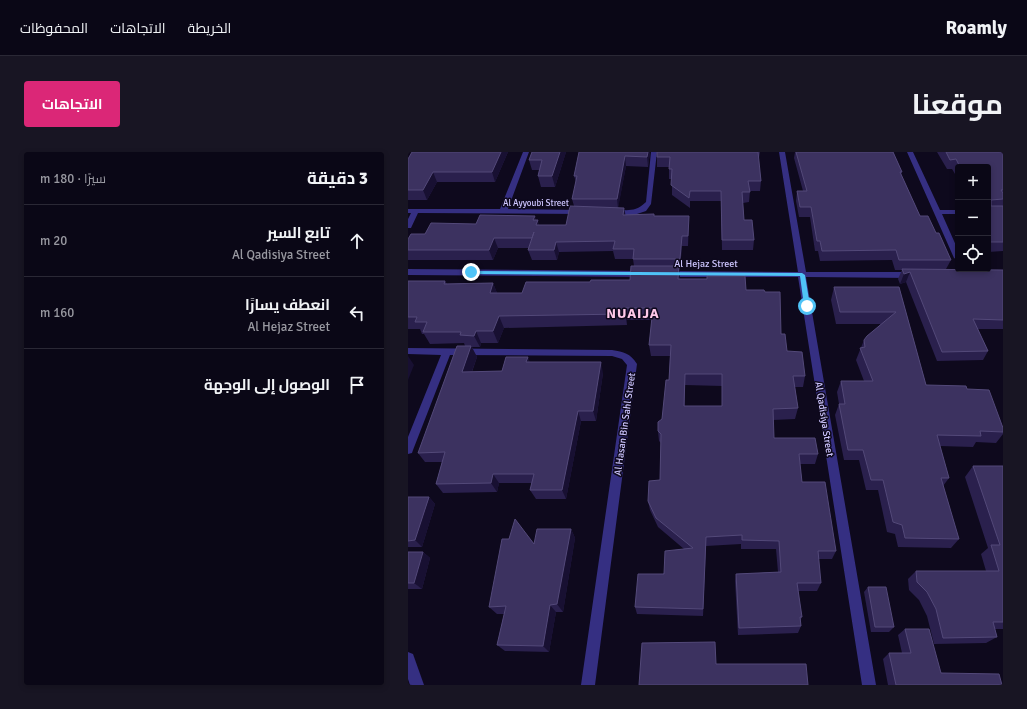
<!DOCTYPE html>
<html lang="ar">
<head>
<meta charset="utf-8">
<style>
	:root { --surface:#0a0716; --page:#181523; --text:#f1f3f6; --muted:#9999a1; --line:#2a2835; --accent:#db2777 }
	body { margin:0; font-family:Signika,Cairo,sans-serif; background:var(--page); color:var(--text); direction:rtl }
	.controls { position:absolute; right:12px; top:12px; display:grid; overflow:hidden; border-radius:4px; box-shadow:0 2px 6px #0003 }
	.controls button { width:36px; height:36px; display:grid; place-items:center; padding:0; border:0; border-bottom:1px solid var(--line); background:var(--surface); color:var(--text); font:20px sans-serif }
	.stop { position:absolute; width:12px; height:12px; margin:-9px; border:3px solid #4fc3f7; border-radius:50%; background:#fff }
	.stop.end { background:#4fc3f7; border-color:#fff; box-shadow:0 1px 4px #0008 }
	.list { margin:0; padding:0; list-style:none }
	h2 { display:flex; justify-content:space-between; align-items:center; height:52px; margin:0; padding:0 16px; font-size:17px }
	h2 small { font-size:13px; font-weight:400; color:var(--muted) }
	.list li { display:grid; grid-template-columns:26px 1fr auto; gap:12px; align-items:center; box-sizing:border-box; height:72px; padding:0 16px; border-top:1px solid var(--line) }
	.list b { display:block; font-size:15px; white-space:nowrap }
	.list p { margin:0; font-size:13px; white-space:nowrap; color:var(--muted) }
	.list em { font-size:13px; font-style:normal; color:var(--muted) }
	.icon { flex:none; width:22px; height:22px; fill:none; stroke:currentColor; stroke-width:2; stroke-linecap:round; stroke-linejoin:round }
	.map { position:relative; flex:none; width:595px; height:533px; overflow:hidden; direction:ltr; border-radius:4px }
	header { display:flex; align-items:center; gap:24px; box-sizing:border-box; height:56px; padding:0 20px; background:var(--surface); border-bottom:1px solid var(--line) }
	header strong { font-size:19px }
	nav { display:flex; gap:22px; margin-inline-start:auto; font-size:14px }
	.intro { display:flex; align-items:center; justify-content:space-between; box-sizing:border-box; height:96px; padding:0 24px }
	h1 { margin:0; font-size:28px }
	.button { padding:10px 18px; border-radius:4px; background:var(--accent); color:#fff; font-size:14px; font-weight:700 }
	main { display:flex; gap:24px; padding:0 24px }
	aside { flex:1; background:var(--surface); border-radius:4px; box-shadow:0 2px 6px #0003 }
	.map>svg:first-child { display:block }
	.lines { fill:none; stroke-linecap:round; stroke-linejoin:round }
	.minor { fill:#352f82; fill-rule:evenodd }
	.wall { fill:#2a204d; fill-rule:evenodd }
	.shaded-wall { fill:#181032 }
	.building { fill:#3c3260; stroke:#534979; fill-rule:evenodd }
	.route { fill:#4fc3f7 }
	.labels { text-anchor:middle; stroke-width:3; stroke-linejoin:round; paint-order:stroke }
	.far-street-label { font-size:9px; fill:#cec6ff; stroke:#0e091d }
	.street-label { font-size:10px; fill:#cec6ff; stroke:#0e091d }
	.district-label { font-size:14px; font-weight:bold; letter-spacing:1px; fill:#ffc8e9; stroke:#0e091d }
</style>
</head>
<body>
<header>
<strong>Roamly</strong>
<nav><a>الخريطة</a><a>الاتجاهات</a><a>المحفوظات</a></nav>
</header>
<div class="intro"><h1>موقعنا</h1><a class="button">الاتجاهات</a></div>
<main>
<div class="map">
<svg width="595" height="533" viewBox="0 0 595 533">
	<rect width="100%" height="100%" fill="#0e091d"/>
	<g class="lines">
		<!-- minor -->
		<g class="minor">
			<polygon points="115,0 121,0 100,57 174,58 177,58 177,62 10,61 3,76 0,76 0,67 3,61 0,61 0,57 92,57"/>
			<path d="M243 0H249L243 52 238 59 226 63H201L200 61C211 53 223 65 238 50Z"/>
			<polygon points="371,0 377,0 398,120 504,120 508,123 504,126 398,125 468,533 454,533 390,125 258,125 254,122 258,119 390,120"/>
			<polygon points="499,0 505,0 532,58 550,58 550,62 534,62 550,98 550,108 546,106"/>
			<polygon points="0,117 236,119 240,122 236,125 0,123"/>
			<path d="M0 196 204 198C216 200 222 201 229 212L187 533H173L219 213 214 207 204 204 42 203 5 298 4 301 0 302V285L33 203 0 202Z"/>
			<polygon points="0,500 5,502 16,533 2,533 0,527"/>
		</g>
	</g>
	<!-- wall -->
	<g class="wall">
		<polygon points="100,0 87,30 29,30 19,48 0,48 0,7"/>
		<polygon points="124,0 158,0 147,35 133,35 130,24 131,18 124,18 121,8"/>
		<path d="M171 0H242L240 15 218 14 210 55 217 63 247 64H281L280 94H274L272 117H271V127L338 138 373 182 379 199 397 224 395 235H387L390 256 387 267 365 268 366 286 410 302 407 312H392L394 330 428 399 424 407H410L413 431 409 439H390L394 465 393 467V474L390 481 330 483 327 429 328 422 370 420 368 397H333V392L298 394 295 464 229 462 227 455 276 397 250 375 242 358 240 349 252 328 253 291 251 289 250 279 254 267 261 228 262 204H243L241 193 244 168H219V173L96 176 90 191H73L72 195H64L69 205 64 220 94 219 122 210 195 221 188 269H173L158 347H128L122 338 124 331H91L89 340 35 341 28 332 34 310H17L10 301 57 194 56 191 22 192 16 182H14L12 177H0V129H37L39 132 85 131 89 141H114L182 130 222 128 226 114 225 107H207L205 99 151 100 149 108H124L120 98 121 96H90L85 108H0V87L17 82 68 72 128 68 131 73H158L166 54 164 47 168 30 166 24ZM277 233 314 234V254H277Z"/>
		<polygon points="249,0 352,0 351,6 350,6 353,29 352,39 342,39 341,50 335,51 336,68 346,88 345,98 314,98 313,49 282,49 282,56 264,43 264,27 261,27 261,15 249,15"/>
		<polygon points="387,0 485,0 494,20 493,22 512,64 528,81 543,108 538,117 595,118 595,177 570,177 580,199 575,208 529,209 498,130 492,132 490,127 494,118 487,118 484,108 412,109 410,99 407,99 402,65 391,65 388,49 389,39 395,39 386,6"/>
		<polygon points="529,0 595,0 595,99 580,100 580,15 550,15 550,27 544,17 539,17"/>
		<polygon points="426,135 491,135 518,233 559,237 595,276 595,282 588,291 568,290 565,295 532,294 541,326 535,334 551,387 543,396 490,395 487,382 479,380 470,338 458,338 451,308 436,308 427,263 431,252 429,240 433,229 456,229 448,208 456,188 473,172 428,172 423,148"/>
		<polygon points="565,314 595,314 595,477 587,477 589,485 578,491 526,492 519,464 511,448 501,438 500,427 508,419 578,419 573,402 580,396 557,325"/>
		<polygon points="0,345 21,345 27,352 14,395 0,395"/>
		<polygon points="163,377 167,386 155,460 148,460 141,500 97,499 89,493 96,462 89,462 81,455 126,392"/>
		<polygon points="0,400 15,400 22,406 14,437 0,437"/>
		<polygon points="460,435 486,475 481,480 463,480 456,440"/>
		<polygon points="497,477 533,521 594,533 480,533 475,507 481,501 494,501 490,483"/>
	</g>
	<!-- shaded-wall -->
	<g class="shaded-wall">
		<polygon points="93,0 100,0 87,30 84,20"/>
		<polygon points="152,0 158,0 147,35 144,24"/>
		<polygon points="240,0 242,0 240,15 239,5"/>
		<polygon points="217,4 218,14 210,57 209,47"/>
		<polygon points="25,20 29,30 19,48 15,38"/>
		<polygon points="216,56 218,65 215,63"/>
		<polygon points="127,64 129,71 130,68 132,78 131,83 125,68"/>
		<polygon points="281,64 281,74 280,94 280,84"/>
		<polygon points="274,84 274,94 272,117 272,107"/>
		<polygon points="86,86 90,96 85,108 81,98"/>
		<polygon points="148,90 151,100 149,108 146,98"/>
		<polygon points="271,114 272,126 271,139 270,127"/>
		<polygon points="502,120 498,130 492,132 496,122"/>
		<polygon points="85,131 90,143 82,141"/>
		<polygon points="217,156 219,168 219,173 217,162"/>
		<polygon points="91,164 96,176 90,191 85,179"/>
		<polygon points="68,179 73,191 72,195 66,184"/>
		<polygon points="63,194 69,205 60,230 54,220"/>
		<polygon points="0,204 6,213 0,228"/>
		<polygon points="120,205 124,216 118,210"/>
		<polygon points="193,210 195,221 188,269 185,259"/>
		<polygon points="277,222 277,233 276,265 276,254"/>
		<polygon points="170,259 173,269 158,347 154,338"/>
		<polygon points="85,322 91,331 89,340 83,331"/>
		<polygon points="21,345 27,352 14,395 7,388"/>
		<polygon points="163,377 167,386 155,460 149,452"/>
		<polygon points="298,385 298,394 295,464 295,457"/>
		<polygon points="15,400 22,406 14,437 6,431"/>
		<polygon points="142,453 148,460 141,500 135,494"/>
	</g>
	<!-- building -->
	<g class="building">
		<polygon points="4,0 93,0 84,20 25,20 15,38 0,38 0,7"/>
		<polygon points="124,0 152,0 144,24 130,24 134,8 121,8"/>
		<polygon points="171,0 240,0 239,5 217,4 209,47 164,47 169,24 166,24"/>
		<polygon points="249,0 350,0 353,29 340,29 342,40 334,40 336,68 344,68 346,88 314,88 313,39 282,39 281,46 263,33 264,17 261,17 262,5 249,5"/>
		<polygon points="388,0 485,0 494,20 492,20 512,64 520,64 528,81 531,81 543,108 491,108 488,98 414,99 412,89 409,89 403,55 392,55 389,39 399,39"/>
		<polygon points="538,0 595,0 595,38 593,38 595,41 595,47 583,48 583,54 595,54 595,90 580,90 580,66 581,66 580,64 580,15 552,15 548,7 542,8"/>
		<polygon points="162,54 216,56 215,63 246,62 246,64 281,64 280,84 274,84 272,107 225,107 226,97 205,97 207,89 148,90 146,98 120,98 126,80 124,86 86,86 81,98 0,98 0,87 3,82 17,82 23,71 68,72 72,63 127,64 125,68 130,68 128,73 158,73"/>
		<path d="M223 114H271L270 127H299V124H337L338 138H356L357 140H372L373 182H377L379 199 394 200 397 224H385L390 256 365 257 366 286H407L410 302H391L394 330H417L428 399H410L413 431H389L394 465H392L393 474 331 476 328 422 373 420 371 389 334 388V383L298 385 295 457 227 455 230 422H256L257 399 285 396 248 366 240 349 241 329 252 328 253 282 250 279V270L254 267 258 228H261L263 193H241L245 156H217V162L91 164 85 179H68L66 184 52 183 53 180H15L19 170H7L9 165H0V129H37L36 132 85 131 82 141H114L118 130H182L183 128H222ZM277 222H314V254H276Z"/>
		<polygon points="494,117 595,118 595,168 565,167 580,199 534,200 502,120 496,122"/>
		<polygon points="426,135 491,135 518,233 558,234 559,237 581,238 595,276 595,280 572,279 573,284 529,283 541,326 533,326 551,387 497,386 494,373 485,370 475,328 463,328 455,298 440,298 431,252 437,252 433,229 465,229 452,196 457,195 456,188 459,184 488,160 432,160"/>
		<polygon points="49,194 63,194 54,220 94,219 98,205 120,205 118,210 193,210 185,259 170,259 154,338 122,338 126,322 85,322 83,331 28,332 37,300 10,301"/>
		<polygon points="565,314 595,314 595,470 585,470 589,485 535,486 528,457 519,440 509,430 508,419 591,419 583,393 592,393"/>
		<polygon points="0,345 21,345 7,388 0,389"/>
		<polygon points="107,367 126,392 129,377 163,377 149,452 142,453 135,494 89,493 98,454 81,455 94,387 101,387"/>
		<polygon points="0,400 15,400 6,431 0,431"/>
		<polygon points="460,435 478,435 486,475 467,475"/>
		<polygon points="497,477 521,477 533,521 591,522 594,533 488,533 481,501 503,501"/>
		<polygon points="307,490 308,512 398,512 400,533 231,533 234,491"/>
	</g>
	<!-- route -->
	<polygon class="route" points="61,119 394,121 397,123 402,154 399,156 396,154 392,124 63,122 61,121"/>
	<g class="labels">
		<!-- far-street labels -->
		<g class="far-street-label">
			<text x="128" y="54">Al Ayyoubi Street</text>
		</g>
		<!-- street labels -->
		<g class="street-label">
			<text x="298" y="115">Al Hejaz Street</text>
			<text transform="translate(417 267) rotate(81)" y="4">Al Qadisiya Street</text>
			<text transform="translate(216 272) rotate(-82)" y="4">Al Hasan Bin Sahl Street</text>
		</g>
		<!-- district labels -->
		<g class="district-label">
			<text x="225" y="166">NUAIJA</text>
		</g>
	</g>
</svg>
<div class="controls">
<button>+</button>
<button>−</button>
<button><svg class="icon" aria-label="locate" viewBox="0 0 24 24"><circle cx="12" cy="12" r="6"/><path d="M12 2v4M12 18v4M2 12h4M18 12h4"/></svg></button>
</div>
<div class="stop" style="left:399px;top:154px"></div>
<div class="stop end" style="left:63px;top:120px"></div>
</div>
<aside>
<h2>3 دقيقة<small>سيرًا · 180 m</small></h2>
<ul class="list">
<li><svg class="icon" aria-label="ahead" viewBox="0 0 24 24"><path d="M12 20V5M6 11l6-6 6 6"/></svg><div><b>تابع السير</b><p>Al Qadisiya Street</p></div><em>20 m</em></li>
<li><svg class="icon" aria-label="left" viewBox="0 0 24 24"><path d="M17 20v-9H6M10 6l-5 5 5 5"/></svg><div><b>انعطف يسارًا</b><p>Al Hejaz Street</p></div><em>160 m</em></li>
<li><svg class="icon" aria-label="arrive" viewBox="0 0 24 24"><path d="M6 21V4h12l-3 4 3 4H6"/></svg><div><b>الوصول إلى الوجهة</b></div></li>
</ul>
</aside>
</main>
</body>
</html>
